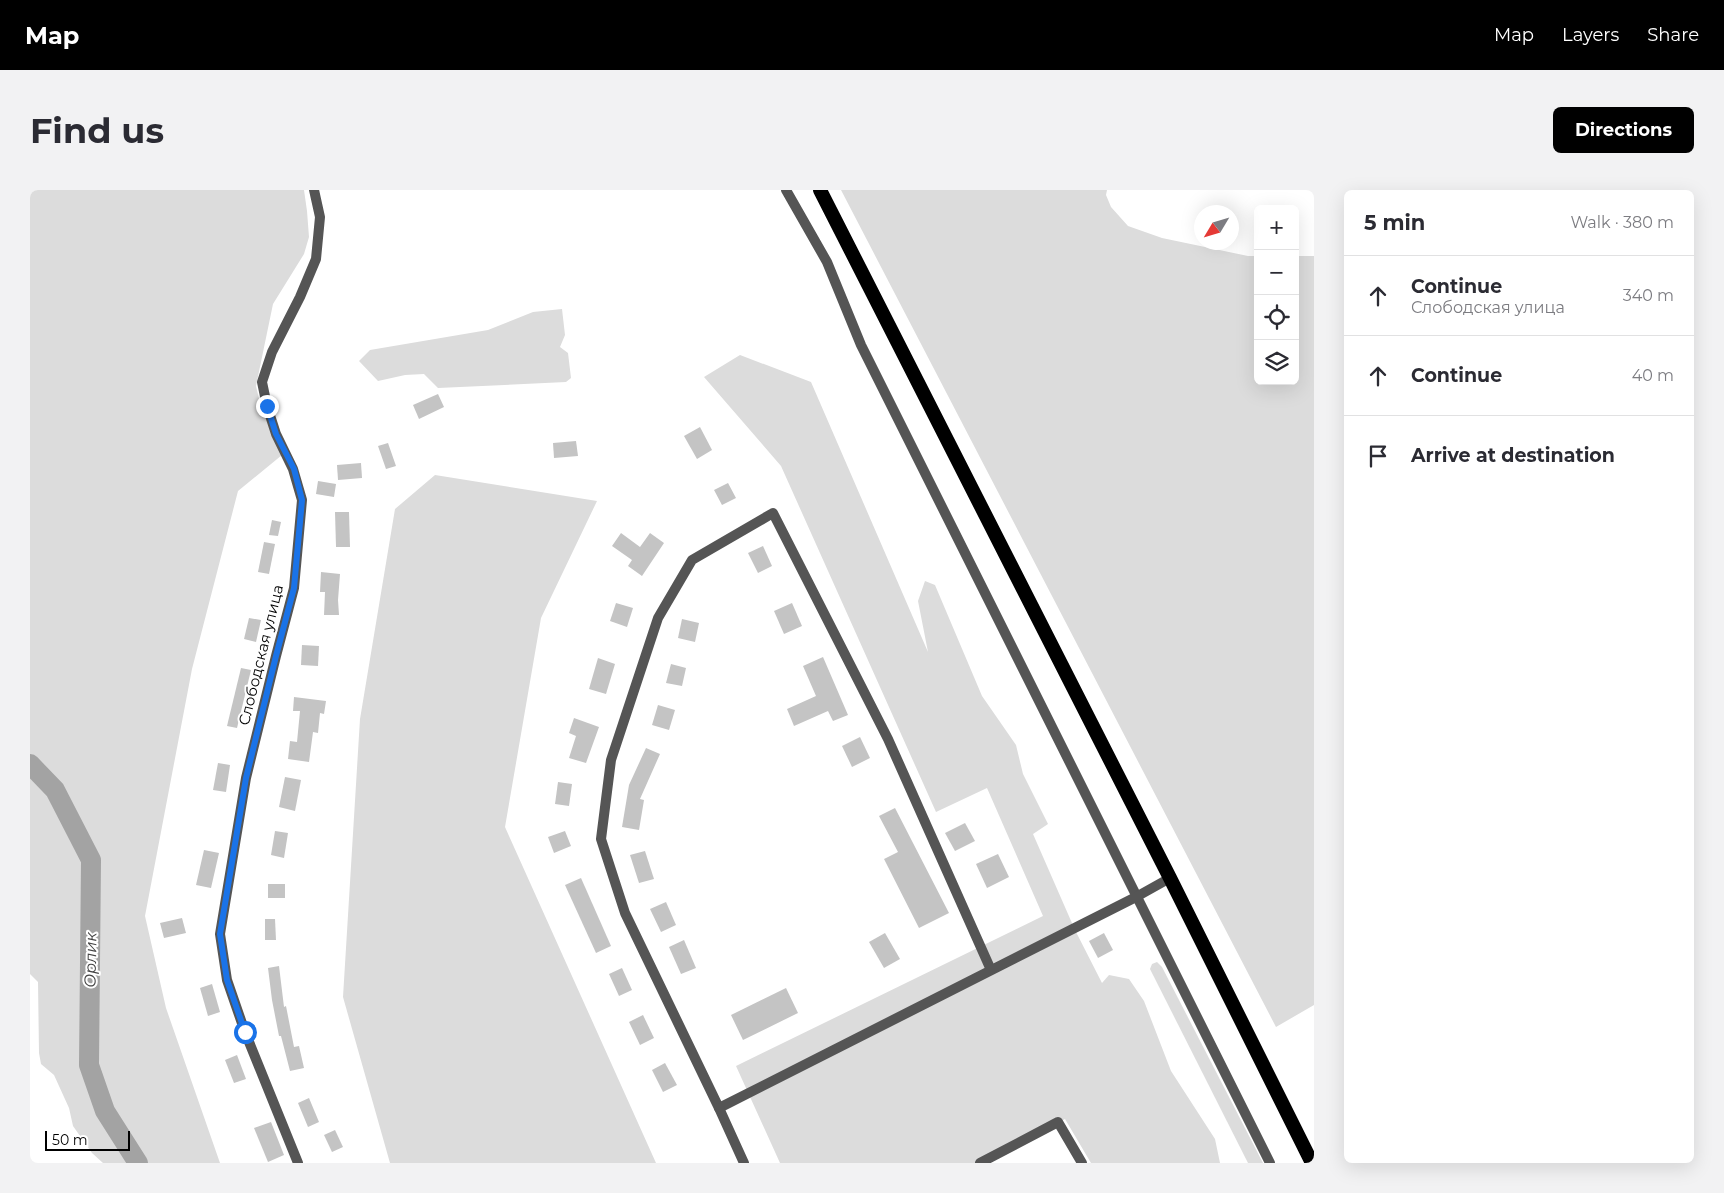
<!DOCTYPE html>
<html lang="en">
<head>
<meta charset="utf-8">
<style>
	:root { --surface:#fff; --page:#f2f2f3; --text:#2b2b33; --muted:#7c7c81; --line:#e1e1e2; --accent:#000 }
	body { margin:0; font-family:Montserrat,sans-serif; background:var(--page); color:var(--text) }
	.controls { position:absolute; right:15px; top:15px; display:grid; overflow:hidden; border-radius:8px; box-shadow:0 5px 20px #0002 }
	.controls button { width:45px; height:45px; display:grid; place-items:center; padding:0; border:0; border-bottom:1px solid var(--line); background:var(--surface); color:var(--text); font:25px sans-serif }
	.compass { position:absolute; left:1164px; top:15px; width:45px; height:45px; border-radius:50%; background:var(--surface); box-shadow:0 5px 20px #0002; rotate:232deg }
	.scale { position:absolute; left:15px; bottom:12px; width:85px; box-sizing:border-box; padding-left:5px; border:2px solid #000; border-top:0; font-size:14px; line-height:18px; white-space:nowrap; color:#000; -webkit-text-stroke:4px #fff; paint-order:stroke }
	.stop { position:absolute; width:15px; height:15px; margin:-11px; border:4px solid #1a73e8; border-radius:50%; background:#fff }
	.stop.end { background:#1a73e8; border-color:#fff; box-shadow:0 1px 5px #0008 }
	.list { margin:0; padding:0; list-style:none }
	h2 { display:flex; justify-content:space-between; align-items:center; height:65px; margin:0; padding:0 20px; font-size:21px }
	h2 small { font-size:16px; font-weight:400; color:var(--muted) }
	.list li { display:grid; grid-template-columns:32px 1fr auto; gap:15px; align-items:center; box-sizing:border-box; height:80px; padding:0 20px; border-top:1px solid var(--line) }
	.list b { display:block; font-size:19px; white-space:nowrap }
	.list p { margin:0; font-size:16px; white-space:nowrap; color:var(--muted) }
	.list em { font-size:16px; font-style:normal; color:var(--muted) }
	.icon { flex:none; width:28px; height:28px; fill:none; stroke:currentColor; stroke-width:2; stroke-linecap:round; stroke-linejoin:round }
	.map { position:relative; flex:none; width:1284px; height:973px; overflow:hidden; border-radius:8px }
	header { display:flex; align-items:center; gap:30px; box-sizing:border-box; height:70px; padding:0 25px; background:var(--accent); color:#fff }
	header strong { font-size:24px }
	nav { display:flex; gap:28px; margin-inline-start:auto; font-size:18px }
	.intro { display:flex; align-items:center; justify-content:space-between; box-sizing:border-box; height:120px; padding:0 30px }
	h1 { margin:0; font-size:35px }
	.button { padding:12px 22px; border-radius:8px; background:var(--accent); color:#fff; font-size:18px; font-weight:700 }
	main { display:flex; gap:30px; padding:0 30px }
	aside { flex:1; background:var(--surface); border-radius:8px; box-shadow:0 5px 20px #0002 }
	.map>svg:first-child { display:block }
	.green { fill:#dcdcdc }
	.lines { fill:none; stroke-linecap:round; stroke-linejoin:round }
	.river { stroke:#a3a3a3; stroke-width:20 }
	.building { fill:#c4c4c4 }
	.minor { stroke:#555; stroke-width:10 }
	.trunk { stroke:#000; stroke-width:14 }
	.route { stroke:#1a73e8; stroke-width:6 }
	.labels { text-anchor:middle; stroke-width:4; stroke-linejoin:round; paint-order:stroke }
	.street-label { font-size:15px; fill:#000; stroke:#fff }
	.water-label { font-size:16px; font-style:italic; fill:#444; stroke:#fff }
</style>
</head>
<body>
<header>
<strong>Map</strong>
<nav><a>Map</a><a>Layers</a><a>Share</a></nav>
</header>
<div class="intro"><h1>Find us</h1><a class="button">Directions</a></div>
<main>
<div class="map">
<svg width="1284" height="973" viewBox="0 0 1284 973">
	<rect width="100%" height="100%" fill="#fff"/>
	<!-- green -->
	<g class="green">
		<polygon points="0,0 274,0 277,21 279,47 274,64 243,114 226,196 231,217 252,265 208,301 162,479 115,726 136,818 190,973 73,973 62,963 43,936 39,918 24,885 11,874 9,863 8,792 0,784"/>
		<polygon points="811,0 1077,0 1076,5 1081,17 1098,36 1132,48 1218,66 1228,66 1228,191 1265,191 1265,66 1284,66 1284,815 1246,837"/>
		<polygon points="532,119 535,145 530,157 538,163 541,188 536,192 408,198 394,184 375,185 348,191 329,171 340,160 458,140 503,122"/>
		<polygon points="710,165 781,192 898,462 888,411 895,391 905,395 952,506 986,555 993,584 1018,634 1003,644 1045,740 1072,793 1079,785 1099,789 1114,811 1141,881 1185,949 1190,973 1061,973 1035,929 950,973 750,973 706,876 1013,726 957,598 906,622 751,276 674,187"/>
		<polygon points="405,285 567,311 511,428 475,637 626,973 360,973 313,807 330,529 365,319"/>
		<polygon points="1127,772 1132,777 1233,973 1218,973 1120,779 1122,774"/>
	</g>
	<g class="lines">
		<!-- river -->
		<polyline class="river" points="0,574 25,600 61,670 59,875 75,921 108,973"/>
	</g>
	<!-- building -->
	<g class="building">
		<polygon points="408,204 414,217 389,229 383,215"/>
		<polygon points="670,237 682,260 667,269 654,246"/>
		<polygon points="546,251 548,266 524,268 523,253"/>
		<polygon points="358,253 366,276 356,279 348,256"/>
		<polygon points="331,273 332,288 308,290 307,275"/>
		<polygon points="288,291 306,294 304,307 286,304"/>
		<polygon points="698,293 706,308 692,315 684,300"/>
		<polygon points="305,322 319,322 320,357 306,357"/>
		<polygon points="242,330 251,332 248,346 239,345"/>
		<polygon points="591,343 610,357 620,343 634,353 612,386 598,376 602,370 582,356"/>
		<polygon points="234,352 245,354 239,384 228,382"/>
		<polygon points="733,356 742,376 728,383 718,363"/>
		<polygon points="291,382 310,384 308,410 309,425 294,425 295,402 290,402"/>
		<polygon points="586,413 603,418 597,437 580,431"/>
		<polygon points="762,413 772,436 754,444 744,421"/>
		<polygon points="219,428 231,430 226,452 214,449"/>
		<polygon points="652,429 669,433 665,452 648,448"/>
		<polygon points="272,455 289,456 288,476 271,475"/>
		<polygon points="793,467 818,525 803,531 798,521 764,536 757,519 786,506 773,476"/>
		<polygon points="568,468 585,474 576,504 559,499"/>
		<polygon points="641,474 656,478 652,496 636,493"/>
		<polygon points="211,478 221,480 207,538 197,536"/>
		<polygon points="264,507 296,511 294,524 290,523 288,543 283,542 279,572 258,569 260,551 267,552 270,521 263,521"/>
		<polygon points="628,515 645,520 639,540 622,535"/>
		<polygon points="544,528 569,537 556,573 539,568 546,546 539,543"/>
		<polygon points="830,547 840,568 822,577 812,556"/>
		<polygon points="616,558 630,564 610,609 614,610 609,640 592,637 599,595"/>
		<polygon points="188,573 200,575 196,602 183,600"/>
		<polygon points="255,587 271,590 265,621 249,617"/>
		<polygon points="528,592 542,594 539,616 525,614"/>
		<polygon points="865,618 919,723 889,738 854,669 868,662 849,626"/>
		<polygon points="935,633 945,651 925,661 915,643"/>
		<polygon points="245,641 258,643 254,668 241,665"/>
		<polygon points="535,641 541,656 524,663 518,647"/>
		<polygon points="174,660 189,663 181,698 166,695"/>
		<polygon points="615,661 624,689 609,693 600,665"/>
		<polygon points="968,664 979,687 957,698 946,674"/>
		<polygon points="551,688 581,756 566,763 535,695"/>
		<rect x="238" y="694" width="17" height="14"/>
		<polygon points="636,712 646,735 631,742 620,719"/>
		<polygon points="152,728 156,743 134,748 130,733"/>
		<polygon points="235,729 245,729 246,750 235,750"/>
		<polygon points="855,743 870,769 854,778 839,752"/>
		<polygon points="1074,743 1083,760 1068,768 1059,751"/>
		<polygon points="654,750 666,778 651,784 639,757"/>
		<polygon points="249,776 254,817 256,816 264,857 269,856 274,878 260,881 251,846 249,846 242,810 238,778"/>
		<polygon points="592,778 602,800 589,806 579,784"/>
		<polygon points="182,794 190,822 178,826 170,798"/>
		<polygon points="756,798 768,823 713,850 701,825"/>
		<polygon points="613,825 624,848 610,855 599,832"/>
		<polygon points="207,865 216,889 204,893 195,870"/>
		<polygon points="635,873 647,895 633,902 622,880"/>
		<polygon points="279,908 289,932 278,937 268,913"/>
		<polygon points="241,932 254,965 238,972 224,938"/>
		<polygon points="305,940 313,957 302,962 294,945"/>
	</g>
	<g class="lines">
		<!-- minor -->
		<g class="minor">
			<polyline points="756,0 797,72 831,155 1240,973"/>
			<polyline points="961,780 858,549 743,323 662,370 628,428 581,570 571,649 595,723 689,918 1106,707 1140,688"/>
			<polyline points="689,918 714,973"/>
			<polyline points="268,973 215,842 197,790 190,744 216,588 246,466 264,398 272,310 263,279 246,244 237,216 232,192 242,162 270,107 286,69 290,27 284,0"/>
			<polyline points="950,973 1028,932 1052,973"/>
		</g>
		<!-- trunk -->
		<polyline class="trunk" points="790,0 1140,688 1282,973"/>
	</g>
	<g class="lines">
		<!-- route -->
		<polyline class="route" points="215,842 197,790 190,744 216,588 246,466 264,398 272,310 264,279 246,244 237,216"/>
	</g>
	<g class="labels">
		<!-- street labels -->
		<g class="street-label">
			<text transform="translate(231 465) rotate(-76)" y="5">Слободская улица</text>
		</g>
		<!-- water labels -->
		<g class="water-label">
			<text transform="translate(60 770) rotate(-89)" y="6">Орлик</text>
		</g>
	</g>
</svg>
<div class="controls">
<button>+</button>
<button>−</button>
<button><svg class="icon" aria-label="locate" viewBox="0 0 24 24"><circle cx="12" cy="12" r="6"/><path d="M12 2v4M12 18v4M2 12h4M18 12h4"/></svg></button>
<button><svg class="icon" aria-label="layers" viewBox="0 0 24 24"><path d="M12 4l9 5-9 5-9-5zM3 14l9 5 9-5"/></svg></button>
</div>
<svg class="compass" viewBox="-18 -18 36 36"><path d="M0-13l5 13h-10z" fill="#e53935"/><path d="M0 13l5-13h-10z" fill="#7c7c81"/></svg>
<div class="scale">50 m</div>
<div class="stop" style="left:215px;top:842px"></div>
<div class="stop end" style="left:237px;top:216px"></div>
</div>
<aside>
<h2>5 min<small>Walk · 380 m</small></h2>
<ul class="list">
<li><svg class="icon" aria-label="ahead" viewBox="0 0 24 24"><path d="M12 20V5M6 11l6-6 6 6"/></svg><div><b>Continue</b><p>Слободская улица</p></div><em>340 m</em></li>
<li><svg class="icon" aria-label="ahead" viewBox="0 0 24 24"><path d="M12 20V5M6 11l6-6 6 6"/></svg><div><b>Continue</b></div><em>40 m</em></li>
<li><svg class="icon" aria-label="arrive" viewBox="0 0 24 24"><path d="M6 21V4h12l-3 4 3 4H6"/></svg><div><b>Arrive at destination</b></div></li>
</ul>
</aside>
</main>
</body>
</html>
